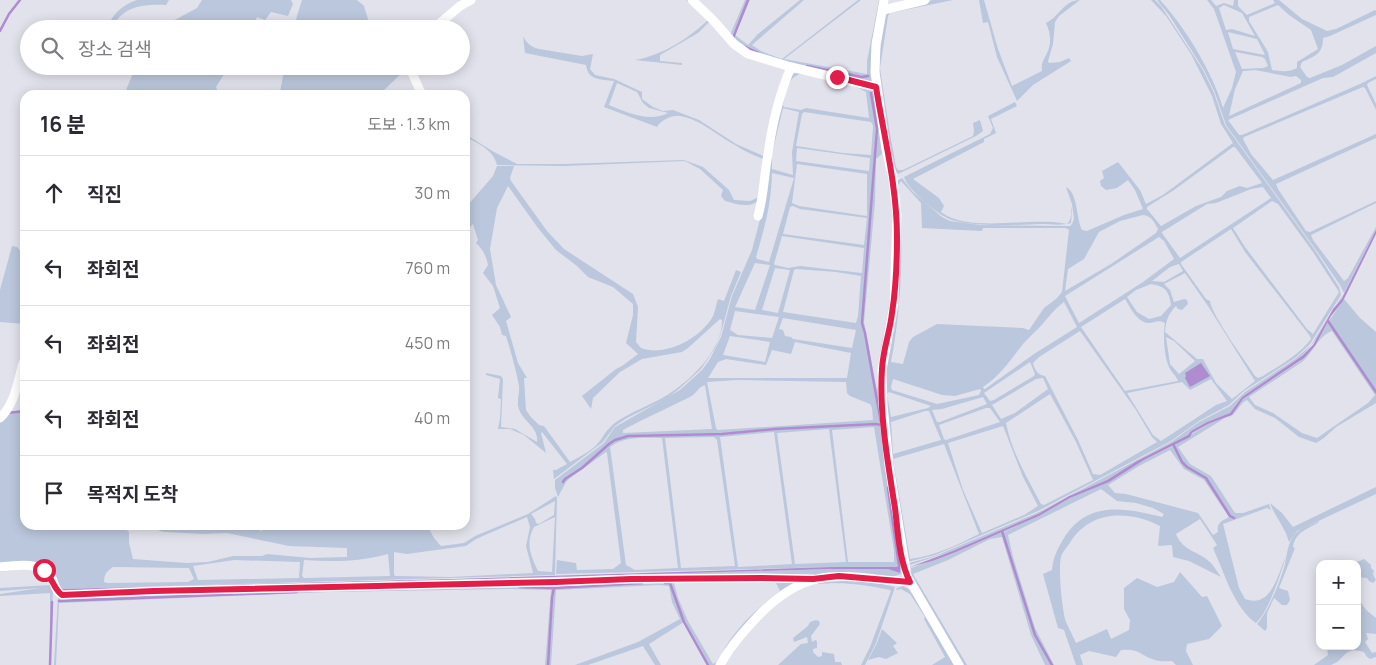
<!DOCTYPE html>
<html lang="ko">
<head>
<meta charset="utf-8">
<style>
	:root { --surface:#fff; --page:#f2f2f3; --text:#2b2b33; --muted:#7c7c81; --line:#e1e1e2 }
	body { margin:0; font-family:Manrope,"Noto Sans KR",sans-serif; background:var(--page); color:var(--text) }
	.controls { position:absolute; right:15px; bottom:15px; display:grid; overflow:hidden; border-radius:10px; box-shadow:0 2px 12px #0003 }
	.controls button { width:45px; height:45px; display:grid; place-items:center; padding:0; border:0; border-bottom:1px solid var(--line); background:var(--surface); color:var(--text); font:25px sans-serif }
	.stop { position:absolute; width:15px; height:15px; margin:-11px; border:4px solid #e11d48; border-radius:50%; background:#fff }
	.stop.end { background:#e11d48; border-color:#fff; box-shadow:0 1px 5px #0008 }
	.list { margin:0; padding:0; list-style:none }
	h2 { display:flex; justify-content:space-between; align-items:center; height:65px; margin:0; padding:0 20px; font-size:21px }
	h2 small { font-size:16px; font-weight:400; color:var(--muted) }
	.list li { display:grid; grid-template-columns:32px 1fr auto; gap:15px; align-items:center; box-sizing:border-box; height:75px; padding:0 20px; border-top:1px solid var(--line) }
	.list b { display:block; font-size:19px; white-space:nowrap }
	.list em { font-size:16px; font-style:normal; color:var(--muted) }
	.icon { flex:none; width:28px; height:28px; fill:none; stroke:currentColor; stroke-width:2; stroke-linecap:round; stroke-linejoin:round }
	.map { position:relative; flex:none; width:1376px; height:665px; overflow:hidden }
	.search { position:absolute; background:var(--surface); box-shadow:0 2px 12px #0003; left:20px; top:20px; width:450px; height:55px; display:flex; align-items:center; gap:12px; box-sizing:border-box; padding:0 18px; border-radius:28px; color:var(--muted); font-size:19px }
	.panel { position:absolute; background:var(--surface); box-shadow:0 2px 12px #0003; left:20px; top:90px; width:450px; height:440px; border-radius:15px }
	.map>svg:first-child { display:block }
	.green { fill:#bbc7dc; fill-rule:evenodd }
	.water { fill:#af8bcf }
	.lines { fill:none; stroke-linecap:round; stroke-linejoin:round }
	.stream { stroke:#af8bcf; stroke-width:2.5 }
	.minor { stroke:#fff; stroke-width:9 }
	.route { stroke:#e11d48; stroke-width:6 }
</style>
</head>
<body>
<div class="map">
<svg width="1376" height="665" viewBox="0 0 1376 665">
	<rect width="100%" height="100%" fill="#e2e2ec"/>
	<!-- green -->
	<g class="green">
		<path d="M137 0H169L166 5C144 4 121 6 112 29H107C112 14 122 5 137 0Z"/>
		<polygon points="202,0 291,0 293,4 288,16 271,12 265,20 257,17 252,29 165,29 171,22 197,8"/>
		<polygon points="302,0 357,0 364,6 371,29 293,29"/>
		<path d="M686 0H690L711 20 698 33 660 55V61L682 63V65L635 60C663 55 688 39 708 20Z"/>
		<path d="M694 0H696C709 11 720 22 730 35L745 0H748L732 36C740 56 830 75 852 74L862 78 868 76C843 75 747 59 733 36L749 0H750L735 35 748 45 758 34 800 0H804L752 45 761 51 782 59 858 0H861L784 59 867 74V61L879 0H881L873 48 872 82 869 83 837 74 790 65 749 52 733 42 712 17Z"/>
		<polygon points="933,0 953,0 890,13 888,16 880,68 889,128 896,167 898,170 903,170 973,136 974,131 973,123 980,120 983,131 976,136 898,174 893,167 888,144 878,62 886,15 892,10"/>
		<path d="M979 0H984L998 49 1012 86 1042 71C1041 64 1043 61 1046 55 1052 44 1051 34 1046 23 1059 17 1064 0 1080 0L1059 16 1055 22 1053 44 1048 61 1049 63 1060 62 1069 58 1071 61 1033 85 1017 101 997 57 988 22 983 23Z"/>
		<path d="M1151 0H1155L1161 6 1203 70 1214 93 1225 125 1315 250 1339 287 1341 295 1310 344 1295 358 1244 391 1229 405 1199 421 1171 441 1038 511 935 555 907 562 894 484 885 388 889 340 897 181 902 178 913 192 942 217 950 221 980 225 1070 226 1072 224 1074 219 1072 204 1066 187C1078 193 1076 218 1082 230L1087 231 1124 215 1143 209 1135 190 1128 180 1117 188 1106 190 1101 186 1100 181 1104 178 1102 171 1118 162 1140 190 1146 204 1163 195 1233 143 1221 124 1212 96 1191 54 1166 16ZM1233 147H1235L1262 183 1247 188 1240 186 1227 191 1221 197 1196 206 1161 226 1147 209V207L1174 190ZM901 181 921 203 922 228 982 231 983 228H1066L1069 230 1062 292 1056 299 1044 308 1029 330 1023 328 937 324 913 337 909 342 903 364 891 362C902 305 904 244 898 185ZM1263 187 1271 198 1180 258 1162 233V232L1207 204 1216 203 1251 189ZM1272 201 1278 204 1313 252 1339 292 1313 334 1307 329 1245 247 1233 228ZM1143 215C1152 216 1154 222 1158 229L1156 233 1111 264 1065 291 1068 269 1084 259 1099 232 1120 221ZM1231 229 1245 252 1310 336 1311 339C1298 356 1280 365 1263 376L1258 378 1255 376C1246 362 1211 314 1210 301L1206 299 1181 264V262ZM1159 237 1164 241 1174 259 1143 282 1079 323 1065 296ZM1179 264 1183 271 1164 282 1152 281 1170 267ZM1185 273 1208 306 1255 381 1232 399 1216 383 1203 359H1197L1165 332C1166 321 1168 314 1176 306L1178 309 1182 310 1188 304 1187 300 1184 299 1174 302 1170 290 1164 284ZM1151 284C1165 286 1169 291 1171 305L1161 316 1149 319 1137 312 1127 297 1136 290ZM1125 299C1130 307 1137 322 1148 323 1155 323 1158 319 1165 323 1163 333 1164 357 1169 367 1171 372 1176 375 1178 381L1125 391 1081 327ZM1064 302 1077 327 1034 354 985 389H984L983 387C1000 376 1011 359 1023 344 1030 336 1039 329 1045 321 1051 314 1056 308 1064 302ZM1080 331 1136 410 1152 437 1157 442 1100 475 1093 474 1078 440 1045 376C1038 375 1035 371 1033 363L1039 357ZM1166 337 1174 341 1195 361 1179 374 1170 364ZM1030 362 1035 374 1034 376 994 400 990 401 984 393ZM1043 378 1048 389 1015 413 1001 419 992 405 1036 379ZM893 379 942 395 955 396 980 389 981 391 979 395 937 404 892 390 891 387ZM1211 379 1227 401 1216 405 1161 441 1153 435 1127 393 1182 382 1190 390ZM889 392 931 406 928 408 891 417 887 394ZM1050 394 1076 442 1093 480 1044 505 1041 504C1028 479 1011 451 1006 423ZM983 397 987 404 940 422H937L932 410 942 409ZM986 408H990L1000 422 946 440 944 439 939 425ZM925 411H929L941 440 893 454 891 422ZM1003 426 1023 477 1038 506 1024 515 982 533 963 490 948 443ZM944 444 979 534C957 545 934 556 910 559L893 459Z"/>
		<path d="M1157 0H1160C1185 27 1213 73 1223 108L1232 88 1236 72 1214 9 1207 0H1211L1216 6 1224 3 1233 6 1234 0H1238V6L1247 15 1275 3 1273 0H1279L1302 19 1327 31 1336 29 1375 10 1376 11V15L1330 36 1323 38C1323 54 1315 56 1302 62L1300 67 1307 77 1310 78 1342 65 1376 46V53L1333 77 1323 78 1228 120 1239 135H1242L1360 84 1376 76V79L1368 83 1367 85 1376 104V110L1365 88 1363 87 1244 137 1243 139 1251 154 1273 180 1376 134V138L1276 184 1278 189 1306 231 1310 232 1376 201V203L1311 235 1313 240 1344 281 1348 278 1376 227V230L1344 293 1340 285 1316 250 1226 125 1215 93 1204 70 1169 15ZM1224 5 1242 13 1255 36 1232 29 1226 30 1219 8ZM1278 5 1289 15 1311 30 1318 49 1297 62V68C1288 73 1282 71 1272 70L1268 52 1249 21V17ZM1228 32 1257 39 1265 55 1233 49ZM1235 52 1262 57 1265 59 1268 66 1263 68 1242 69ZM1255 70 1291 77 1296 76 1301 80V83L1229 116 1235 89 1243 71Z"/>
		<path d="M523 36C527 44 531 47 539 49L582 56 593 54 590 69 595 75 614 79 642 92V99L653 107 663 111 673 110 699 120 736 144 766 157 759 200C750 209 736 204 725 201L721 196 723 190 700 169 685 161 564 166 497 165C493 149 478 144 465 136V134L494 152 517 164H564L684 160 703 167 729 190 734 200 750 201 759 197 763 159C753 155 744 151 735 145 718 136 700 119 680 116 672 115 661 120 657 127L604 107 614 81C601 79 588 81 586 65L525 53ZM617 83 637 92 643 103 649 108 668 113C650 123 626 112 609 105Z"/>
		<polygon points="136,66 229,66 216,87 219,95 124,95"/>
		<polygon points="285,66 403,66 407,68 384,90 376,95 282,95 280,92"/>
		<path d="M803 71 832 77 870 88 873 91 883 147 890 178 894 214 893 281 889 316 879 368V393L893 514 902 568 901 574 892 577 846 574 813 576 608 577 65 593 62 592C59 585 56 576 51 571 39 559 14 563 0 565V419L6 414 25 412V525H121L129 532V543L133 559 186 563 208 562 233 556H262L267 554 310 558 347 557V548L289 546 227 533 203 534 164 532 141 525H241L262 531 264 525H429L428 527 434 538 441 546 464 543 475 536 528 514 556 496 557 498 555 575 62 589 65 591 829 569H888L900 573 881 425 866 333 863 323 877 129 871 92 876 129 862 323 865 333 880 425 876 423 775 429 722 433 628 435C607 440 596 456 580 469 574 474 565 475 562 483 567 477 577 473 584 467 598 455 609 441 628 436L722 435 775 430 876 425 880 426 898 565 893 567H832L556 574 557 560 576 563 577 570 613 569 621 563 607 453 606 452 570 478 566 482 558 497 555 488V480L604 443 615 427 680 390 702 370 710 359 721 337 732 296 752 250 763 208 769 155 785 85 793 74ZM800 74C822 74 847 81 866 92L869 118 806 108 801 110 784 107 783 105C786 93 787 78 800 74ZM783 108 799 112 792 152 793 175 772 169V154ZM804 112 871 122 873 126 871 155 843 153 796 146 802 114ZM797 148 870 158 869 171 796 161ZM883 153C896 202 895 254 889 305 887 320 883 334 881 349 879 363 880 379 877 391L864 322 875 202 876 159ZM797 164 867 174V216L799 206 792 203ZM772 173 794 178 769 262 757 259 756 257C765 226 771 206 772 173ZM793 206 800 209 867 218 864 245 783 234 790 207ZM782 236 864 248 862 273 800 266 788 268 775 265 774 264ZM755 263 770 265 755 310 735 307ZM775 268 790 270 778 313 762 310ZM796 269 836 272 861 276 858 316 856 323 783 312 794 270ZM735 311 779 317 772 338 738 335 730 330ZM783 318 856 330 852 348 793 339 791 337 785 336 783 330 779 329ZM730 336 770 342 765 362 723 355ZM795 342 851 353 847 378H708L718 362 726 359 766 365 772 350 791 354ZM737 380 846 382 847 393 850 396 870 404 872 408 873 420 718 430 716 428 707 382ZM705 385 712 429 623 433V430C645 418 668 408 690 397 696 394 698 387 705 385ZM874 427 894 551V562H848L832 430ZM829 429 846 562 795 564 777 433ZM774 432 792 564 738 567 720 437ZM714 437 717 440 735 566 681 568 665 438ZM662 438 678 568 635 570 626 565 610 447C625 436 644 438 662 438ZM555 501 554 515 539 524 536 523 535 519 531 514ZM527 517 530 527 526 546 533 573 451 577 395 576 394 574V552L407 554 466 546 476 539ZM555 517 552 572 538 571C531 556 525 543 534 527ZM388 554 390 576 304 578 302 576 304 560C332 562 360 562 388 554ZM234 560 300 562 299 578 198 580 193 566ZM113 567 189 568 194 579 188 582 107 583 104 582C104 574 107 571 113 567Z"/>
		<path d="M1015 102 1017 106 991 119 996 133 984 139V142L913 179 939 198 944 206 941 212C970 234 1033 216 1067 224 1075 216 1070 204 1068 194L1072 211 1071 223C1062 226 1050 224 1041 224 1018 225 973 227 952 220 939 216 908 190 904 177L990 134 993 128 988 116Z"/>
		<path d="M497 166H514L510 178 511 181 547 231 564 249 633 294 638 307 636 342 641 348C665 357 699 339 712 318 715 313 716 305 718 299L724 301 736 270 741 272 731 296 720 336 715 348 701 369 679 389 667 398 627 418 615 426 603 442 554 479 553 470H556L567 464 542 432 541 433 546 453 524 435 510 429H498L500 419 501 399 498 398 500 379 486 375V373L501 376 503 379 501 427 515 429 537 442C539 427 523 422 519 409 516 402 520 393 519 386 516 369 511 352 506 336L502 335 500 327 492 315 500 308 493 286 483 273 488 265C486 255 483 250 476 243L478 240 473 224 468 229 465 226 470 221 467 206 493 176ZM508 186 538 228 556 250 577 266 588 277 613 287 633 304V315L626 343 638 354 622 366 616 369 582 396 591 409 593 398 620 372 642 359 682 352 688 348 720 319 722 320C723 351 688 383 664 397 648 406 631 412 616 422 606 430 605 434 599 442 592 451 579 457 570 462L544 426 539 425 530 416 526 410 524 378H527L518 363 506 321 511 317 496 285 490 249 497 208Z"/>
		<polygon points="12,246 17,247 21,252 25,253 25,324 0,322 0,290"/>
		<polygon points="1342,296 1341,300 1327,320 1317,338 1302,356 1242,397 1230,413 1207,422 1191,431 1188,435 1137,461 1107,480 1069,496 1038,514 955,550 910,565 911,568 956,552 1002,532 1034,635 1051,665 1045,665 1031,635 1002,537 990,539 948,560 913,574 967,665 964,665 912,577 909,563 935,556 1039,512 1171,442 1199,422 1230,406 1245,392 1295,359 1311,345"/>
		<polygon points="1344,299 1360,318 1376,332 1376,391 1329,321"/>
		<path d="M1328 322 1376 393V403L1336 427 1324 438 1316 443 1299 437 1275 418 1255 409 1247 400C1238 404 1237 415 1227 418L1232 415 1243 399 1300 361 1315 346ZM1332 331 1375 395 1368 403 1317 438 1302 433 1273 413 1255 405 1249 397 1302 362C1313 353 1318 336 1332 331Z"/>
		<path d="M1225 418 1178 447 1190 464 1211 476 1235 513H1243L1269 504 1271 510 1267 508 1223 524 1239 588 1245 599C1272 609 1278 573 1286 556 1281 573 1269 611 1256 623 1234 608 1224 572 1213 548L1217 545 1200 519 1176 534C1183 552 1200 551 1212 564 1215 568 1218 573 1221 577L1189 561 1173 557 1172 545 1158 546 1160 526C1130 510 1091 510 1071 541 1068 547 1063 550 1061 557 1058 569 1062 610 1066 622 1069 629 1073 636 1076 643L1107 629 1111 639 1129 630 1130 620 1124 609V588L1137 578 1157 587 1174 582 1180 572 1202 597 1207 596 1222 626 1209 639 1187 644 1186 651 1193 665H1176L1172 661C1166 661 1161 662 1155 660 1140 655 1139 648 1121 650L1116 657 1089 651 1080 655 1083 665H1076L1064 630 1058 628 1043 574 1052 570C1053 557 1058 548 1064 538 1088 500 1125 508 1162 517L1164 514 1153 508 1136 503 1117 501 1101 489 1008 535 1013 557 1035 628 1054 665H1052L1043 651 1035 635 1003 532 1039 516 1070 498 1108 482 1144 460 1173 446 1174 447V445L1208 424ZM1170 450 1184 469 1204 480 1229 517C1222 521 1216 523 1218 532L1213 535 1198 513 1126 494 1115 493 1108 485 1139 466Z"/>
		<path d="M1376 487V494L1297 531 1289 542C1285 527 1275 517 1270 503L1282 513 1293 527Z"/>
		<path d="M1319 521V522C1308 529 1295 532 1293 547L1295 548 1279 588 1288 591 1290 600 1287 605H1282L1274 598 1267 613V628L1265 631 1257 624C1268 612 1281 580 1285 564 1287 554 1288 542 1295 534 1300 528 1311 525 1319 521Z"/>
		<polygon points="1364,559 1371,565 1371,568 1374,571 1373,574 1376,580 1373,583 1369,581 1367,578 1357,577 1357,564 1352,564"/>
		<path d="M24 567 45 574 53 588 50 665V593L0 596V594L40 588 0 591V588L50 585C38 564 21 569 0 572V570Z"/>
		<path d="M761 579 794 580 796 582C788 589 778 594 771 601 749 620 731 641 718 665H709L685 622 671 583 659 582 554 587 510 586 326 590 58 601 326 591 510 587 554 588 551 598 547 665H545L551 590 512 589 329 592 59 603 56 665H54L58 596 72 598 361 588 555 586 657 580ZM758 582 776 583 780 591C761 605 741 623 728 643 723 649 720 661 713 664L688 621 678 598 674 583Z"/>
		<path d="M836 579 873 582 895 587 876 643 865 665H861L870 647 891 591 890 590C862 584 844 582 816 584Z"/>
		<polygon points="659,583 670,584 684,622 649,644 661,665 655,665 643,646 588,665 575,665 638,642 680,619 672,602 669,586 659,585 556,590 551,665 548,665 553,598 555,588"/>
		<polygon points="903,586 910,590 956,665 932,665 945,657 924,619 925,617 910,594 901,589 896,590 897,588"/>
		<path d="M1357 596 1366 610 1376 618V634L1366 633 1368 639 1365 642 1372 653 1376 652V657L1370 659 1367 657 1364 652C1342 646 1347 659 1331 665 1327 665 1319 665 1314 665L1328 655 1327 648 1330 646H1357V625H1359L1361 617 1357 615Z"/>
		<polygon points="816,620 819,621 820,624 811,636 812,642 815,640 817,641 817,648 813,649 813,652 818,657 822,656 822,652 834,654 835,662 841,662 842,665 778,665 801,644 808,643 807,637 794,642 793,638 808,626 810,622"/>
		<polygon points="882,629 897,643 893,646 898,653 886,659 879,657 868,660 877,643"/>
	</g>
	<!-- water -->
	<g class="water">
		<polygon points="1376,230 1376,234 1343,301 1331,316 1315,346 1304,358 1243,399 1232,415 1208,424 1192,433 1190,437 1144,460 1109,482 1070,498 1039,516 956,552 932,561 910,567 955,550 1038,514 1069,496 1107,480 1137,461 1188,435 1191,431 1207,422 1230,413 1242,397 1302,356 1313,345 1333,309 1341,300"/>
		<polygon points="1201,363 1210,376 1190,387 1185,378 1186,376 1185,373"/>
		<polygon points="899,566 900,566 900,573 888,569 829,569 65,591 62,589 454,579 832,567 893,567"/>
	</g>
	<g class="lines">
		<!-- stream -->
		<g class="stream">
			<polyline points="0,31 9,14 20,0"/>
			<polyline points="733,38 748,0"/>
			<polyline points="745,47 758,53"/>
			<polyline points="807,66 862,77 868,76"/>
			<polyline points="871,93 877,129 862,323 865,333 881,423"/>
			<polyline points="1328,321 1376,392"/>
			<polyline points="7,413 25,411"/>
			<polyline points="1173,444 1182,462 1187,467 1206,478 1230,516 1234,518"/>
			<polyline points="563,482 565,479 582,468 609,444 615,440 628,436 722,434 775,429 876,424 881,425"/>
			<polyline points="888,488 899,566"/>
			<polyline points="1002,531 1035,635 1052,665"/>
			<polyline points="665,583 670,583 684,622 708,665"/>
			<polyline points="520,587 554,588 642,583"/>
			<polyline points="59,601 297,592"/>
			<polyline points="50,665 52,602"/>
			<polyline points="548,665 552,598 554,588"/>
		</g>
		<!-- minor -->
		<g class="minor">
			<polyline points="692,0 713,20 734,44 748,54 791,67 876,87"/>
			<polyline points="884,0 876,44 875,72 886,149 893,179 897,215 894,304 882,370 883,405 889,465 907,576 959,665"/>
			<polyline points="883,10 925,0"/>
			<polyline points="433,29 460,6 471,0"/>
			<polyline points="409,66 422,95"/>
			<path d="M758 216C764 196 764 175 768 154 772 125 779 95 791 67"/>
			<path d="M0 418C15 404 18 381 23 363"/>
			<path d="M0 567C16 565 43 561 52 578 55 585 56 592 62 595L155 591 556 582 631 579 762 578 813 579"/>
			<path d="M720 665C731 645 745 630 760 614 812 562 844 578 910 582"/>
		</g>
	</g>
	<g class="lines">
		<!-- route -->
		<path class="route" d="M44 570C52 577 54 590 62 595L154 591 556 582 631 579 762 578 813 579 839 576 910 582C899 560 898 532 895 508 888 464 879 413 882 369 883 349 890 332 892 313 896 288 897 262 897 237 897 186 884 137 876 87L837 77"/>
	</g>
</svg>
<div class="controls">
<button>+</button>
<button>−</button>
</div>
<div class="stop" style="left:44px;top:570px"></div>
<div class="stop end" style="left:837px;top:77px"></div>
<div class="search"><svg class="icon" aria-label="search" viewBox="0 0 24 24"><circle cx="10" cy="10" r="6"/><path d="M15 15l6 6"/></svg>장소 검색</div>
<section class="panel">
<h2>16 분<small>도보 · 1.3 km</small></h2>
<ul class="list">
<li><svg class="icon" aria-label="ahead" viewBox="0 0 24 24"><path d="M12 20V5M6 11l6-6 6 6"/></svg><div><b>직진</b></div><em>30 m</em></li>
<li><svg class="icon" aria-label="left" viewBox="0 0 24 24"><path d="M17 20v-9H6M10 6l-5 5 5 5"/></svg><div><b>좌회전</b></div><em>760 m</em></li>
<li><svg class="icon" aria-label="left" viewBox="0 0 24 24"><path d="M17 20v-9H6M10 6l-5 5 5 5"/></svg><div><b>좌회전</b></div><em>450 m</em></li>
<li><svg class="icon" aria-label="left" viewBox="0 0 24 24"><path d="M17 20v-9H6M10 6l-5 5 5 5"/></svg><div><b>좌회전</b></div><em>40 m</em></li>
<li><svg class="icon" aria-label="arrive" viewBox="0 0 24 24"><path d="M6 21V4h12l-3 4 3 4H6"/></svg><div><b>목적지 도착</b></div></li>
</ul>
</section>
</div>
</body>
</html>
